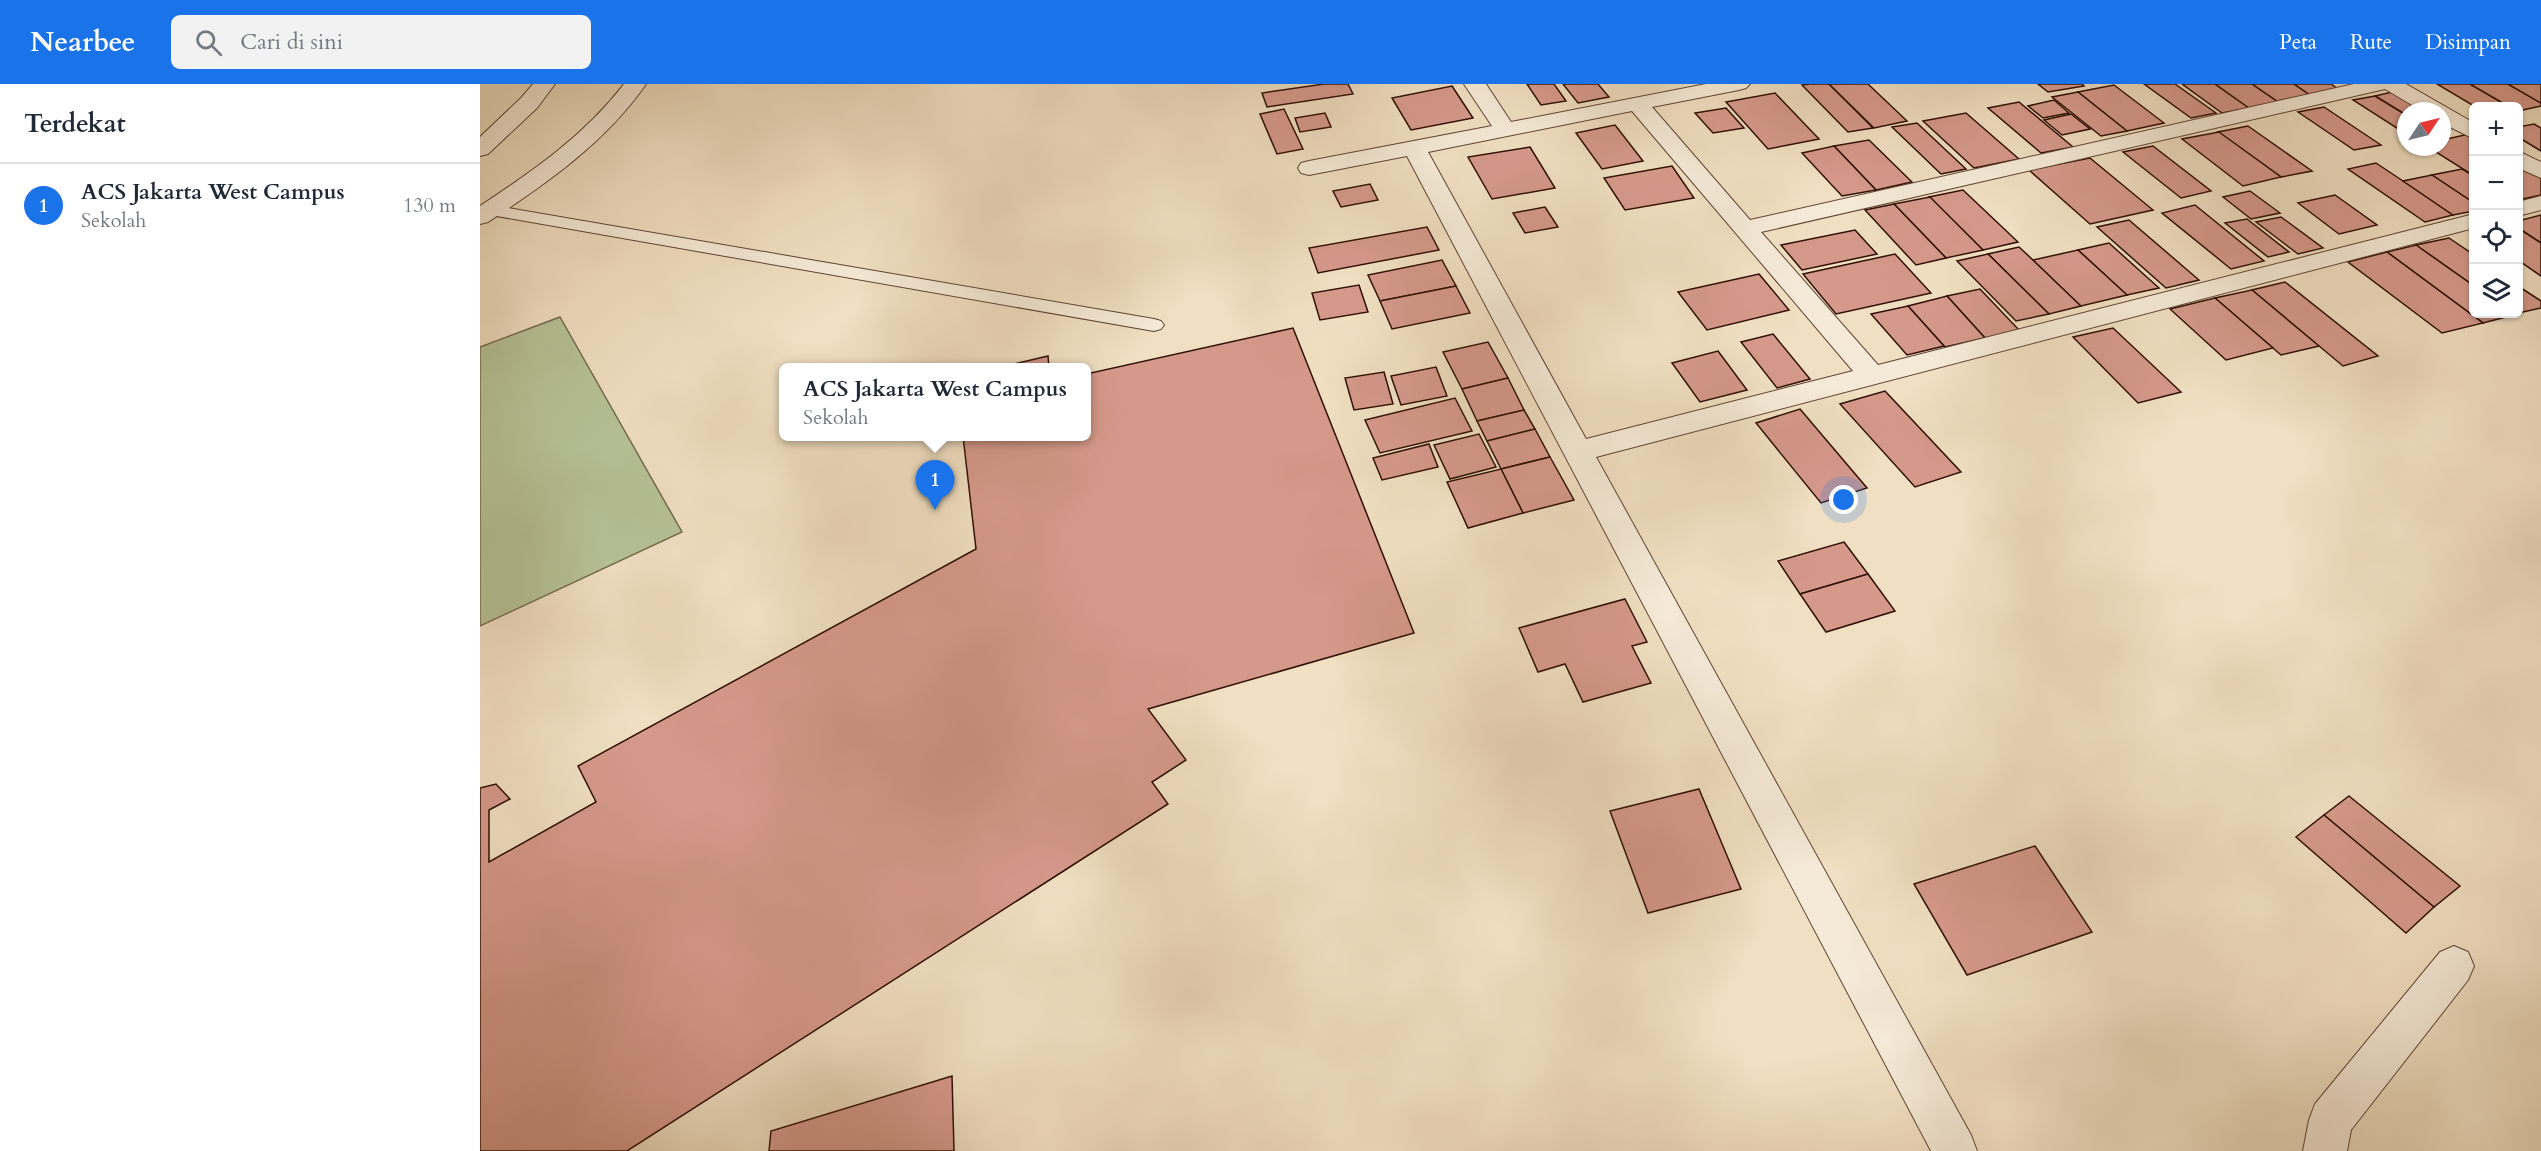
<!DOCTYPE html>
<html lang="id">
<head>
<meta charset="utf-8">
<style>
	:root { --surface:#fff; --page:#f2f2f3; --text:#1f2937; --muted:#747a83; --line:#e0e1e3; --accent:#1a73e8 }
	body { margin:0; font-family:Cardo,serif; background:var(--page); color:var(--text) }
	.controls { position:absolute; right:18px; top:18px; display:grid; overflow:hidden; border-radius:9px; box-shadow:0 2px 4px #0004 }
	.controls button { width:54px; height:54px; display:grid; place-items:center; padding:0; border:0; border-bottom:2px solid var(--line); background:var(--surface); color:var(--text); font:30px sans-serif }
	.compass { position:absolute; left:1917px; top:18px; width:54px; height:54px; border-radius:50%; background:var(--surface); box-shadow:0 2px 4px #0004; rotate:55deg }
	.you { position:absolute; left:1364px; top:416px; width:21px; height:21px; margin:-15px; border:4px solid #fff; border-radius:50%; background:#1a73e8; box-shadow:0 0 0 9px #1a73e833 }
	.badge { display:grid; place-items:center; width:39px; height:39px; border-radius:50%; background:var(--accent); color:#fff; font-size:20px; font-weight:700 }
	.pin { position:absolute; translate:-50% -50px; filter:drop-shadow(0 2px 3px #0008) }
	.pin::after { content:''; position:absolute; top:32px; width:21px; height:18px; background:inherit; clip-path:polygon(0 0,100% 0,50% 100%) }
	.popup { position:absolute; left:299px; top:279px; width:312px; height:78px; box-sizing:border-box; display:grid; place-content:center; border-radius:9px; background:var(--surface); filter:drop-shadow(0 2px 4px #0005); font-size:20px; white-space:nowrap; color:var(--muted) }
	.popup b { font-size:22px; color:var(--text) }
	.popup::after { content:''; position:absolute; left:50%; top:100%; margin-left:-12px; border:12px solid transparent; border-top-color:var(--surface) }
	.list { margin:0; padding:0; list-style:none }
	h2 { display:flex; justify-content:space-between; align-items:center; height:78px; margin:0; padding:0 24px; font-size:26px }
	h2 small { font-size:20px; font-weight:400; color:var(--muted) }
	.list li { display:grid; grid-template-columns:39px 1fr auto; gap:18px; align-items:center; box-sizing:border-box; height:84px; padding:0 24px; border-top:2px solid var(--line) }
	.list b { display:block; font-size:22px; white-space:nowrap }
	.list p { margin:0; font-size:20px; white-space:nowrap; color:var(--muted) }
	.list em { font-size:20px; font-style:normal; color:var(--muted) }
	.icon { flex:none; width:33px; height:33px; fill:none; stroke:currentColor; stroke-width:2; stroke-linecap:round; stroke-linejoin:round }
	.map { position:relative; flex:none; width:2061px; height:1067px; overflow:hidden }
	header { display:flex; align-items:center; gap:36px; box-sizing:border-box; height:84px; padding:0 30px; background:var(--accent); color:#fff }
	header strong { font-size:28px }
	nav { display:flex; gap:33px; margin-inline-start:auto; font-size:21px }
	.search { width:420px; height:54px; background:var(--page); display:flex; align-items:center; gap:15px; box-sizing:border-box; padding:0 21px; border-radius:9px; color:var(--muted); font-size:22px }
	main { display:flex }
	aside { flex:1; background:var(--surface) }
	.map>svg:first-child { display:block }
	.green { fill:#b6c296; stroke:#73694c; stroke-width:1.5 }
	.building { fill:#d5998b; stroke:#301003; stroke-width:1.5 }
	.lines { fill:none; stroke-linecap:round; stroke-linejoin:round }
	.service-casing { stroke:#604433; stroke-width:2 }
	.minor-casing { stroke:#604433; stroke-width:2 }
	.service { fill:#f5ead7; fill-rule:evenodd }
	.minor { fill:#f5ead7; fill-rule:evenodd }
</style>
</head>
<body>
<header>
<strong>Nearbee</strong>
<div class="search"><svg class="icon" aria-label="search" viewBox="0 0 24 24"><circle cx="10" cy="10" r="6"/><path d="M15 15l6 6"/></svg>Cari di sini</div>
<nav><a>Peta</a><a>Rute</a><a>Disimpan</a></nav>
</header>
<main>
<aside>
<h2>Terdekat<small></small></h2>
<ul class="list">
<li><span class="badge">1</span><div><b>ACS Jakarta West Campus</b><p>Sekolah</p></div><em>130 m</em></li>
</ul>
</aside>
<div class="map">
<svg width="2061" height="1067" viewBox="0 0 2061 1067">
	<rect width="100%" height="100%" fill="#f0dfc2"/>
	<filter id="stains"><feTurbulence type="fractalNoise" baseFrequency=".00333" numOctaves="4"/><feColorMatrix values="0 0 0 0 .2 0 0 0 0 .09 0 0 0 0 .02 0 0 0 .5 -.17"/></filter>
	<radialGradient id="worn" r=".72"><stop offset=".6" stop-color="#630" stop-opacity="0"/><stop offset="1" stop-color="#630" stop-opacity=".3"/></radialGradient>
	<!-- green -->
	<polygon class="green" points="80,233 202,448 0,542 0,263"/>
	<!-- building -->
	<g class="building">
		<polygon points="844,0 868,0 873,10 787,23 782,9"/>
		<polygon points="1047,0 1074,0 1086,17 1061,21"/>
		<polygon points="1083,0 1118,0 1129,13 1098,19"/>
		<polygon points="1330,0 1349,0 1393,44 1368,48 1322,1"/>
		<polygon points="1349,0 1388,0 1427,37 1394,44"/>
		<polygon points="1558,0 1602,0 1604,2 1568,8"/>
		<polygon points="1664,0 1695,0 1736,29 1711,34"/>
		<polygon points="1702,0 1735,0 1769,24 1742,29"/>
		<polygon points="1735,0 1772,0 1798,18 1769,24"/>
		<polygon points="1772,0 1814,0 1830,11 1797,17"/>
		<polygon points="1814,0 1851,0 1858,5 1830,11"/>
		<polygon points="1957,0 1990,0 2028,22 1994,22"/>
		<polygon points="1990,0 2028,0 2061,19 2061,22 2038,27 2038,22 2028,22"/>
		<polygon points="2028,0 2061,0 2061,19"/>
		<polygon points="1634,1 1684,39 1647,47 1598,8"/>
		<polygon points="972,2 993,34 931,46 912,14"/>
		<polygon points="1916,7 1948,27 1926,27 1926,31 1895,12"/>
		<polygon points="1598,8 1647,47 1621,52 1572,13"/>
		<polygon points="1295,9 1339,55 1288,65 1246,18"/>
		<polygon points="1895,12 1926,31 1926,50 1873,16"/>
		<polygon points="1574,16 1589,29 1563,34 1548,22"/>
		<polygon points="1539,18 1593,63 1561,69 1508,24"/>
		<polygon points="1844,23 1901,61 1874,66 1818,28"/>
		<polygon points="1246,24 1264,44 1233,49 1215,29"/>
		<polygon points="804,25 823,65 797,70 780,30"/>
		<polygon points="845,29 851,43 820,48 815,34"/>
		<polygon points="1486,29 1539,75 1494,84 1443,37"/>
		<polygon points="1591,30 1610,45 1582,51 1564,36"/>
		<polygon points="1437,39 1486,85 1461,90 1412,43"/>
		<polygon points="2054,40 2061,44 2061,67 2038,53 2038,43"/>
		<polygon points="1135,41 1163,77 1122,85 1096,49"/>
		<polygon points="1768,42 1832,87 1801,93 1738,48"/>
		<polygon points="1739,48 1801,93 1763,102 1702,55"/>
		<polygon points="1989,50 1994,52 1994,92 1948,63 1962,63 1962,56"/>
		<polygon points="1389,56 1432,98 1396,106 1354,62"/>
		<polygon points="1354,62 1396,106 1362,112 1322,69"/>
		<polygon points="1673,62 1731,107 1701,114 1643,68"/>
		<polygon points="1050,63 1075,104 1012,115 988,73"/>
		<polygon points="1610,74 1673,126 1610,140 1549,86"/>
		<polygon points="1896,79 1923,97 1973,131 1945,138 1868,85"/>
		<polygon points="2038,80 2061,94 2061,111 2038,116"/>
		<polygon points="1192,82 1214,114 1145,126 1124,94"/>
		<polygon points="1982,85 1994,92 1994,119 1952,91"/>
		<polygon points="1952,91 1994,119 1994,127 1973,131 1923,97"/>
		<polygon points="890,100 898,116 861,123 853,107"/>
		<polygon points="1483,106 1538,158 1503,166 1449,113"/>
		<polygon points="1770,107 1800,129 1771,135 1743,113"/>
		<polygon points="1855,111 1897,141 1859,150 1818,119"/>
		<polygon points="1450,113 1503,166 1466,174 1414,120"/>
		<polygon points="1414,120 1466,174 1436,181 1385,126"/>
		<polygon points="1715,121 1784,177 1751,185 1682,129"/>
		<polygon points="1065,123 1078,143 1045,149 1033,129"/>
		<polygon points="2061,131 2061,159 2038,144 2038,137"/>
		<polygon points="1801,133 1843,164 1818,170 1776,138"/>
		<polygon points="1767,135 1809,168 1788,173 1745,139"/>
		<polygon points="1649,136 1719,196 1686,204 1617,143"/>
		<polygon points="947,143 959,166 838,189 829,164"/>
		<polygon points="2038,144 2061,159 2061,192 2038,176"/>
		<polygon points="1375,146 1397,170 1322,186 1301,161"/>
		<polygon points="1969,154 1994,171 1994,202 1936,161"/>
		<polygon points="1629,159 1679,204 1647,211 1598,166"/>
		<polygon points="1936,161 1994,202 1994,230 2034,231 2003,239 1907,168"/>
		<polygon points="1539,163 1553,176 1601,222 1569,230 1508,170"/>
		<polygon points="1598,166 1647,211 1601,222 1553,176"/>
		<polygon points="1907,168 2003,239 1962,249 1868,178"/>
		<polygon points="1415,170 1451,209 1356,230 1323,190"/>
		<polygon points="1508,170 1569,230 1536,237 1477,177"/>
		<polygon points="962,176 976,202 900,217 888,191"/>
		<polygon points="1279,190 1309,226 1227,246 1198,208"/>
		<polygon points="1805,198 1898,272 1863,282 1772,206"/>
		<polygon points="879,201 888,228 840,236 832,209"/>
		<polygon points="976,202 990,229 912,245 900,217"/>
		<polygon points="2038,202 2061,217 2061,224 2038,229"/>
		<polygon points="1500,205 1540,247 1506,255 1467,212"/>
		<polygon points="1772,206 1839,262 1801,271 1735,214"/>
		<polygon points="1467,212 1505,254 1465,263 1428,222"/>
		<polygon points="1735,214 1793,264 1746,276 1690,225"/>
		<polygon points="1428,222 1464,262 1427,271 1391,230"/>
		<polygon points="813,244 934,549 668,625 706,676 672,698 688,720 147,1067 0,1067 0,704 16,700 30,715 9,726 9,778 116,718 98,682 496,465 483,352 606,352 606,290"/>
		<polygon points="1633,244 1701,308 1658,319 1593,253"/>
		<polygon points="1293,250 1330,295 1297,304 1261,258"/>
		<polygon points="1008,258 1028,294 982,305 963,268"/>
		<polygon points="1238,267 1267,306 1220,318 1192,279"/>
		<polygon points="568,272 569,284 517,284"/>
		<polygon points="956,283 967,312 921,321 911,292"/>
		<polygon points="904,288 913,320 874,326 865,294"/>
		<polygon points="1028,294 1044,326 997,337 982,305"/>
		<polygon points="1405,307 1481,388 1435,403 1360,320"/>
		<polygon points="975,314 992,347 900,369 885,336"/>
		<polygon points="1320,325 1387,404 1341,419 1276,339"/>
		<polygon points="1044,326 1055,345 1007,357 997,337"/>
		<polygon points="1055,345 1070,373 1021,385 1007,357"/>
		<polygon points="999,350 1016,383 970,395 954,361"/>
		<polygon points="949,360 958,383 902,396 893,374"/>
		<polygon points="1070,373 1094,416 1043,429 1021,385"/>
		<polygon points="1021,385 1043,429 988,444 967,398"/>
		<polygon points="1364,458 1388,490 1320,510 1298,477"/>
		<polygon points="1388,490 1415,527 1346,548 1320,510"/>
		<polygon points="1145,515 1167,558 1152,562 1171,599 1103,618 1085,580 1058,588 1039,544"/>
		<polygon points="1219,705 1261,805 1168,829 1130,727"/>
		<polygon points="1869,712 1980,802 1954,823 1844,731"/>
		<polygon points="1844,731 1954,823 1926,849 1816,753"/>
		<polygon points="1555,762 1612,848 1487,891 1434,800"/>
		<polygon points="472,992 474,1067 289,1067 291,1047"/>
	</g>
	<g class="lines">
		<defs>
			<polygon id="service" points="11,121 674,235 681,237 684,241 681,245 674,247 5,130 2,126 5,122"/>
			<g id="minor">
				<polygon points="53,0 75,0 57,24 8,70 0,72 0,53 41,14"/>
				<path d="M144 0H166C125 59 67 99 8 138L0 140V122C53 87 105 51 144 0Z"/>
				<path d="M984 0H1006L1031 38 1226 0H1270L1266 4 1259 6 1172 23 1270 136 1874 0H1926L1994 39V55L1962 39V27H1942L1905 5 1281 148 1398 281 1994 130V144L1116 373 1491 1051 1497 1067H1451L927 72 829 91 821 89 818 84 821 79 829 77 1012 42ZM1152 27 1373 287 1106 355 948 68Z"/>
				<polygon points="2038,67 2061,78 2061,94 2038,84"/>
				<polygon points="2061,112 2061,126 2038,132 2038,118"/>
				<polygon points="1974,862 1988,868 1994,882 1988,896 1871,1046 1867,1067 1823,1067 1829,1036 1835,1020 1960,868"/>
			</g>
		</defs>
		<!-- service casing -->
		<use href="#service" class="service-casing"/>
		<!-- minor casing -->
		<use href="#minor" class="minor-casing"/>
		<!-- service -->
		<use href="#service" class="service"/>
		<!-- minor -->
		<use href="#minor" class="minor"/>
	</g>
	<rect width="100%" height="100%" filter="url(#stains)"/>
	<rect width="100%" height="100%" fill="url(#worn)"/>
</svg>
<div class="controls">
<button>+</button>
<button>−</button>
<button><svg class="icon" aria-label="locate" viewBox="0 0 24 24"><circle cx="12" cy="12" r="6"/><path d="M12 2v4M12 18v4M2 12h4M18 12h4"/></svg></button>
<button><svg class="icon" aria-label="layers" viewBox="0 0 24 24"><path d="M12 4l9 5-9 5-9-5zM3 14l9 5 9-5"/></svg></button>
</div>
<svg class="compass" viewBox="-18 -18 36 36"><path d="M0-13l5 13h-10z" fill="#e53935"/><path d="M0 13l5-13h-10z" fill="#747a83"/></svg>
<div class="you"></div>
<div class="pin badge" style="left:455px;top:426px">1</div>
<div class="popup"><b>ACS Jakarta West Campus</b>Sekolah</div>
</div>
</main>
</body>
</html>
